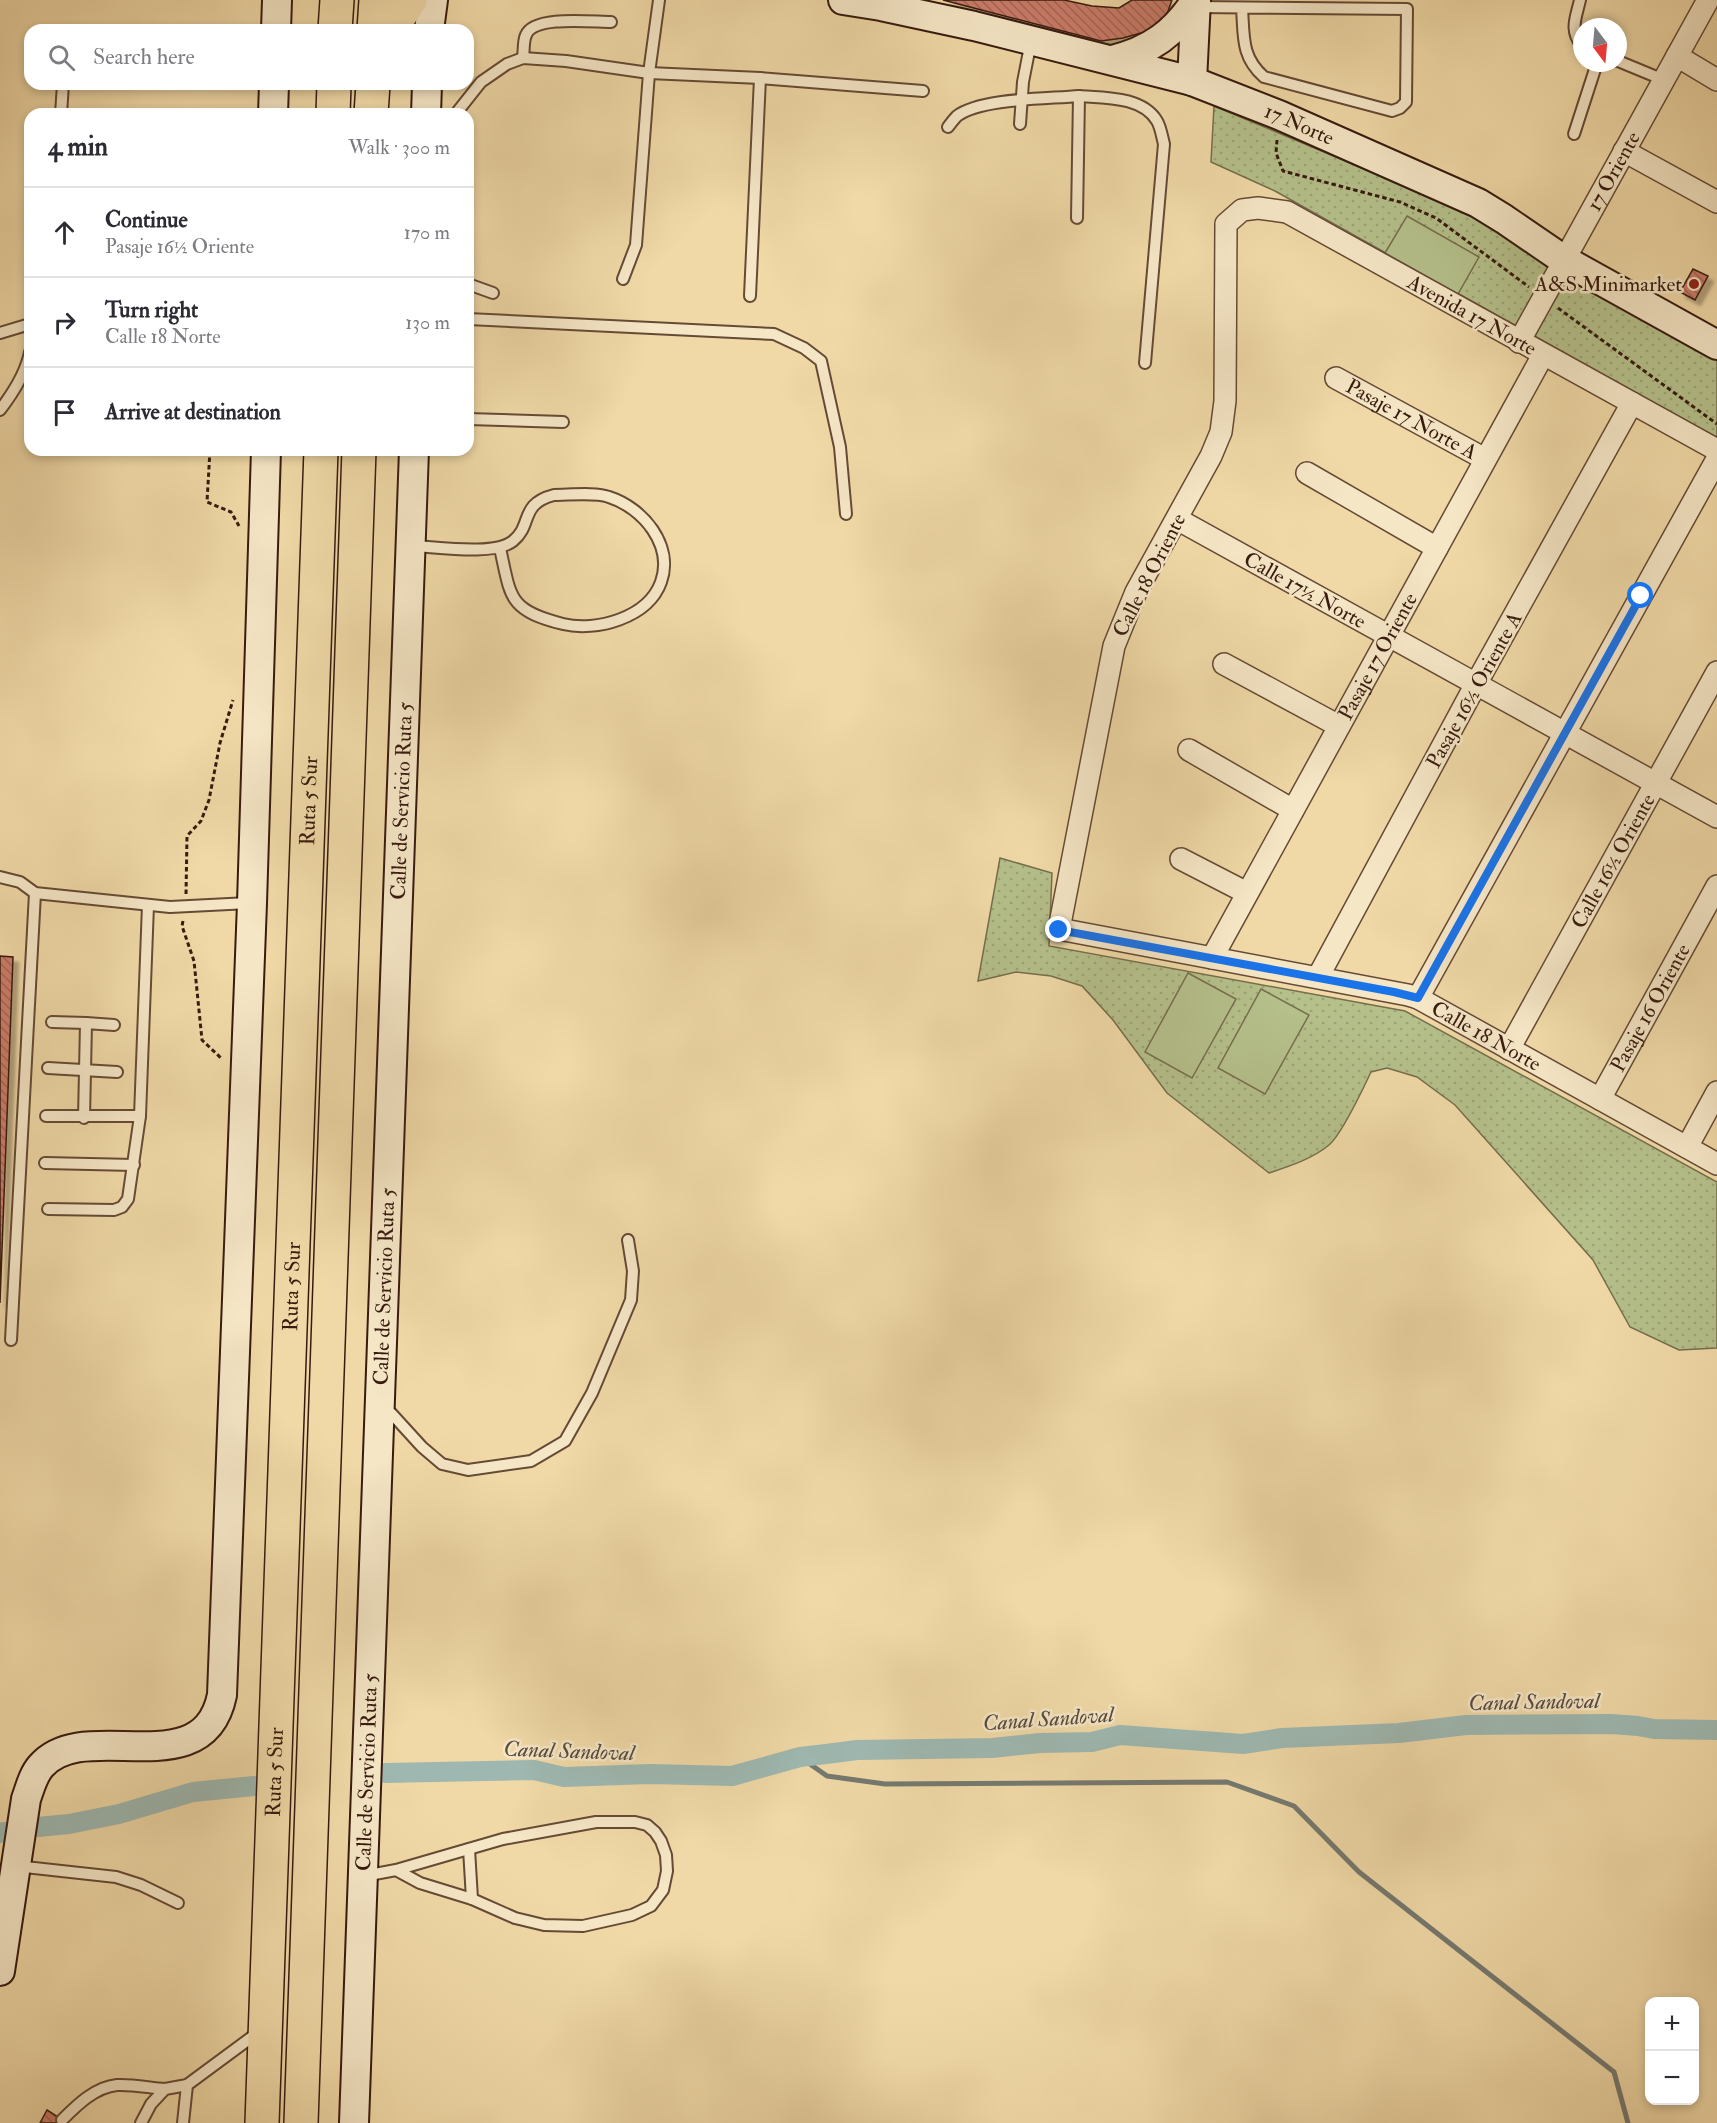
<!DOCTYPE html>
<html lang="en">
<head>
<meta charset="utf-8">
<style>
	:root { --surface:#fff; --page:#f7f7f7; --text:#2b2b33; --muted:#7c7c81; --line:#e1e1e2 }
	body { margin:0; font-family:"IM FELL Double Pica",serif; background:var(--page); color:var(--text) }
	.controls { position:absolute; right:18px; bottom:18px; display:grid; overflow:hidden; border-radius:12px; box-shadow:0 3px 9px #0003 }
	.controls button { width:54px; height:54px; display:grid; place-items:center; padding:0; border:0; border-bottom:2px solid var(--line); background:var(--surface); color:var(--text); font:30px sans-serif }
	.compass { position:absolute; left:1573px; top:18px; width:54px; height:54px; border-radius:50%; background:var(--surface); box-shadow:0 3px 9px #0003; rotate:164deg }
	.stop { position:absolute; width:18px; height:18px; margin:-14px; border:4px solid #1a73e8; border-radius:50%; background:#fff }
	.stop.end { background:#1a73e8; border-color:#fff; box-shadow:0 2px 6px #0008 }
	.list { margin:0; padding:0; list-style:none }
	h2 { display:flex; justify-content:space-between; align-items:center; height:78px; margin:0; padding:0 24px; font-size:26px }
	h2 small { font-size:20px; font-weight:400; color:var(--muted) }
	.list li { display:grid; grid-template-columns:39px 1fr auto; gap:18px; align-items:center; box-sizing:border-box; height:90px; padding:0 24px; border-top:2px solid var(--line) }
	.list b { display:block; font-size:22px; white-space:nowrap }
	.list p { margin:0; font-size:20px; white-space:nowrap; color:var(--muted) }
	.list em { font-size:20px; font-style:normal; color:var(--muted) }
	.icon { flex:none; width:33px; height:33px; fill:none; stroke:currentColor; stroke-width:2; stroke-linecap:round; stroke-linejoin:round }
	.map { position:relative; flex:none; width:1717px; height:2123px; overflow:hidden }
	.search { position:absolute; background:var(--surface); box-shadow:0 3px 9px #0003; left:24px; top:24px; width:450px; height:66px; display:flex; align-items:center; gap:15px; box-sizing:border-box; padding:0 21px; border-radius:18px; color:var(--muted); font-size:22px }
	.panel { position:absolute; background:var(--surface); box-shadow:0 3px 9px #0003; left:24px; top:108px; width:450px; height:348px; border-radius:18px }
	.map>svg:first-child { display:block }
	.park { fill:url(#park-dots); stroke:#766e4d; stroke-width:1.5 }
	.garden { fill:#b5c08b; stroke:#766e4d; stroke-width:1.5 }
	.lines { fill:none; stroke-linecap:round; stroke-linejoin:round }
	.stream { stroke:#757970; stroke-width:5 }
	.canal { stroke:#9eb8b1; stroke-width:20 }
	.building { fill:url(#building-back-hatch); stroke:#371b0f; stroke-width:1.5; filter:url(#shadow) }
	.lane-casing { stroke:#654a35; stroke-width:14 }
	.street-casing { stroke:#654a35; stroke-width:24 }
	.secondary-casing { stroke:#371b0f; stroke-width:32 }
	.highway-casing { stroke:#371b0f; stroke-width:36 }
	.path { stroke:#371b0f; stroke-width:3; stroke-dasharray:4.5 3; stroke-linecap:butt }
	.lane { stroke:#f5e6c6; stroke-width:10 }
	.street { stroke:#f5e6c6; stroke-width:21 }
	.secondary { stroke:#f5e6c6; stroke-width:28 }
	.highway { stroke:#f0d9a7; stroke-width:33 }
	.route { stroke:#1a73e8; stroke-width:8 }
	.poi-dot { fill:#8f2418; stroke:#f5e6c6; stroke-width:2 }
	.labels { text-anchor:middle; stroke-width:5; stroke-linejoin:round; paint-order:stroke }
	.street-label { font-size:21px; fill:#371b0f; stroke:#f5e6c6 }
	.poi-label { font-size:21px; fill:#371b0f; stroke:#f5e6c6; text-anchor:end }
	.water-label { font-size:22px; font-style:italic; fill:#564a40; stroke:#f5e6c6 }
</style>
</head>
<body>
<div class="map">
<svg width="1717" height="2123" viewBox="0 0 1717 2123">
	<defs>
		<pattern id="park-dots" width="8" height="8" patternUnits="userSpaceOnUse" patternTransform="scale(1.5)"><rect width="8" height="8" fill="#b5c08b"/><path d="M2 2h.1M6 6h.1" fill="none" stroke="#9ca477" stroke-width="1.8" stroke-linecap="round"/></pattern>
		<pattern id="building-back-hatch" width="6" height="6" patternUnits="userSpaceOnUse" patternTransform="scale(1.5)"><rect width="6" height="6" fill="#cb7c6b"/><path d="M-1 5l2 2M0 0l6 6M5-1l2 2" fill="none" stroke="#a66556"/></pattern>
		<filter id="shadow"><feDropShadow dx="5.5" dy="5.5" stdDeviation="1.5" flood-color="#0004"/></filter>
	</defs>
	<rect width="100%" height="100%" fill="#f0d9a7"/>
	<filter id="stains"><feTurbulence type="fractalNoise" baseFrequency=".00333" numOctaves="4"/><feColorMatrix values="0 0 0 0 .2 0 0 0 0 .09 0 0 0 0 .02 0 0 0 .5 -.17"/></filter>
	<radialGradient id="worn" r=".72"><stop offset=".6" stop-color="#630" stop-opacity="0"/><stop offset="1" stop-color="#630" stop-opacity=".3"/></radialGradient>
	<!-- park -->
	<g class="park">
		<polygon points="1214,106 1484,219 1717,351 1717,438 1275,191 1211,162"/>
		<path d="M1000 858 1052 873 1049 946 1405 1011 1717 1182V1348L1679 1350 1630 1327 1593 1260 1455 1105 1417 1077 1387 1068 1371 1072C1363 1089 1341 1135 1329 1145 1312 1159 1290 1166 1269 1173L1167 1093 1113 1020 1082 986 1051 976 1016 972 978 981Z"/>
	</g>
	<!-- garden -->
	<g class="garden">
		<polygon points="1407,216 1479,257 1458,294 1385,253"/>
		<polygon points="1188,973 1236,999 1192,1078 1145,1052"/>
		<polygon points="1261,989 1309,1015 1265,1094 1218,1068"/>
	</g>
	<g class="lines">
		<!-- stream -->
		<polyline class="stream" points="800,1757 827,1776 885,1784 1227,1782 1294,1806 1359,1872 1614,2072 1628,2123"/>
		<!-- canal -->
		<g class="canal">
			<polyline points="385,1773 534,1770 564,1777 650,1774 732,1776 800,1757 826,1754 857,1750 992,1748 1040,1743 1092,1742 1120,1735 1243,1744 1282,1738 1399,1733 1466,1725 1611,1724 1638,1726 1654,1729 1717,1730"/>
			<polyline points="38,1827 69,1824 119,1814 193,1792 254,1786"/>
			<polyline points="0,1833 4,1832"/>
		</g>
	</g>
	<!-- building -->
	<g class="building">
		<polygon points="943,0 1064,0 1092,6 1119,8 1132,0 1172,0 1167,14 1148,31 1123,38 1101,41"/>
		<polygon points="1693,269 1708,276 1695,300 1680,292"/>
		<polygon points="0,956 13,957 0,1303"/>
		<polygon points="47,2110 67,2123 40,2123"/>
	</g>
	<g class="lines">
		<defs>
			<g id="lane">
				<path d="M1580 0C1576 18 1569 30 1582 46"/>
				<path d="M1196 7 1407 9 1406 102 1400 108 1392 111 1264 77C1241 57 1244 36 1242 8"/>
				<path d="M523 58C524 52 523 41 526 35 534 15 592 22 611 22"/>
				<polyline points="1618,61 1664,80"/>
				<path d="M1079 96C1104 98 1142 96 1157 121 1161 128 1162 137 1164 144L1145 363"/>
				<polyline points="61,114 63,84"/>
				<polyline points="458,114 458,111 481,82 507,64 523,58 566,61 649,73 760,78 923,91"/>
				<polyline points="1020,124 1023,82 1031,41"/>
				<path d="M948 127C951 123 954 119 957 116 981 98 1047 99 1079 96L1077 218"/>
				<polyline points="1574,134 1597,63"/>
				<polyline points="623,279 636,245 649,73 659,0"/>
				<polyline points="468,284 493,293"/>
				<polyline points="750,296 760,78"/>
				<polyline points="468,319 774,334 804,348 821,361 840,447 846,514"/>
				<polyline points="0,333 30,324"/>
				<path d="M0 410C13 393 26 373 30 352"/>
				<polyline points="468,419 563,422"/>
				<path d="M413 546C437 547 495 556 513 541 533 525 519 504 554 495 569 495 596 492 609 497 643 508 674 545 661 582 648 618 596 632 563 624 508 610 511 598 500 548"/>
				<polyline points="0,877 20,882 35,893 170,907 249,903"/>
				<polyline points="52,1022 86,1023"/>
				<polyline points="48,1068 117,1072"/>
				<polyline points="46,1116 140,1116"/>
				<polyline points="84,1118 86,1023 114,1025"/>
				<polyline points="45,1163 134,1165"/>
				<polyline points="48,1209 114,1210 122,1207 128,1199 140,1116 148,905"/>
				<polyline points="11,1340 35,893"/>
				<polyline points="383,1413 391,1413 422,1447 442,1464 468,1470 531,1461 565,1441 592,1393 631,1300 633,1271 628,1240"/>
				<polyline points="469,1849 472,1899"/>
				<polyline points="16,1866 116,1877 141,1885 178,1903"/>
				<polyline points="364,1876 396,1870 503,1839 596,1822 635,1822 647,1825 655,1832 661,1841 666,1855 667,1871 663,1890 651,1906 632,1915 583,1926 544,1925 515,1918 472,1899 420,1883 396,1870"/>
				<path d="M62 2120C77 2105 95 2087 117 2085 132 2084 150 2088 165 2089"/>
				<polyline points="141,2123 151,2104 165,2089 187,2085 260,2031"/>
				<polyline points="183,2123 187,2085"/>
			</g>
			<g id="street">
				<polyline points="1677,56 1717,80"/>
				<polyline points="1624,151 1717,202"/>
				<path id="s1" d="M1519 342 1708 0"/>
				<path id="s2" d="M1336 378 1485 459"/>
				<path id="s3" d="M1717 450 1287 212 1258 208 1242 210 1226 224 1225 401 1221 432 1211 456 1136 592 1114 646 1059 929 1408 995 1418 998 1717 1164"/>
				<polyline points="1307,473 1437,548"/>
				<polyline points="1177,519 1717,817"/>
				<polyline points="1224,664 1339,726"/>
				<polyline points="1189,750 1293,810"/>
				<polyline points="1181,859 1247,893"/>
				<path id="s4" d="M1212 958 1543 355"/>
				<polyline points="1318,977 1476,684 1632,403"/>
				<polyline points="1418,998 1717,459"/>
				<polyline points="1509,1049 1717,672"/>
				<path id="s5" d="M1600 1099 1717 886"/>
				<polyline points="1687,1147 1717,1092"/>
			</g>
			<g id="secondary">
				<path id="s6" d="M843 0 881 6 974 26 1192 81 1279 115 1478 203 1504 219 1564 260 1717 345"/>
				<polyline points="276,30 277,0"/>
				<polyline points="429,30 433,0"/>
				<path d="M1112 60C1150 51 1175 33 1196 0"/>
				<polyline points="1192,81 1196,0"/>
				<polyline points="273,114 274,84"/>
				<polyline points="426,114 427,84"/>
				<path d="M0 1971 26 1799C30 1788 33 1775 41 1766 85 1715 203 1788 222 1695L252 903 266 450"/>
				<path id="s7" d="M354 2123 414 450"/>
			</g>
			<g id="highway">
				<polyline points="335,30 337,0"/>
				<polyline points="374,30 376,0"/>
				<polyline points="390,30 410,0"/>
				<polyline points="333,114 334,84"/>
				<polyline points="371,114 373,84"/>
				<path id="s8" d="M262 2123 321 450"/>
				<polyline points="301,2123 359,450"/>
			</g>
		</defs>
		<!-- lane casing -->
		<use href="#lane" class="lane-casing"/>
		<!-- street casing -->
		<use href="#street" class="street-casing"/>
		<!-- secondary casing -->
		<use href="#secondary" class="secondary-casing"/>
		<!-- highway casing -->
		<use href="#highway" class="highway-casing"/>
		<!-- path -->
		<g class="path">
			<polyline points="1277,140 1276,153 1283,171 1400,202 1436,218 1529,287"/>
			<polyline points="1558,308 1717,424"/>
			<polyline points="210,450 207,502 231,512 239,526"/>
			<polyline points="186,894 187,836 201,821 209,800 220,743 233,700"/>
			<polyline points="183,921 182,926 194,961 202,1040 222,1059"/>
		</g>
		<!-- lane -->
		<use href="#lane" class="lane"/>
		<!-- street -->
		<use href="#street" class="street"/>
		<!-- secondary -->
		<use href="#secondary" class="secondary"/>
		<!-- highway -->
		<use href="#highway" class="highway"/>
	</g>
	<g class="lines">
		<!-- route -->
		<polyline class="route" points="1059,930 1394,992 1418,998 1641,596"/>
	</g>
	<!-- markers -->
	<circle class="poi-dot" cx="1694" cy="284" r="6"/>
	<g class="labels">
		<!-- street labels -->
		<g class="street-label">
			<text dy="7" stroke="none"><textPath href="#s6" startOffset="474">17 Norte</textPath></text>
			<text dy="7" stroke="none"><textPath href="#s1" startOffset="195">17 Oriente</textPath></text>
			<text transform="translate(1472 315) rotate(29)" y="7">Avenida 17 Norte</text>
			<text dy="7" stroke="none"><textPath href="#s2" startOffset="86">Pasaje 17 Norte A</textPath></text>
			<text transform="translate(1149 575) rotate(-63)" y="7">Calle 18 Oriente</text>
			<text transform="translate(1305 590) rotate(29)" y="7">Calle 17½ Norte</text>
			<text dy="7" stroke="none"><textPath href="#s4" startOffset="344">Pasaje 17 Oriente</textPath></text>
			<text transform="translate(1474 690) rotate(-61)" y="7">Pasaje 16½ Oriente A</text>
			<text dy="7" stroke="none"><textPath href="#s8" startOffset="1323">Ruta 5 Sur</textPath></text>
			<text dy="7" stroke="none"><textPath href="#s7" startOffset="1323">Calle de Servicio Ruta 5</textPath></text>
			<text transform="translate(1613 861) rotate(-61)" y="7">Calle 16½ Oriente</text>
			<text dy="7" stroke="none"><textPath href="#s5" startOffset="104">Pasaje 16 Oriente</textPath></text>
			<text dy="7" stroke="none"><textPath href="#s3" startOffset="1738">Calle 18 Norte</textPath></text>
			<text dy="7" stroke="none"><textPath href="#s8" startOffset="837">Ruta 5 Sur</textPath></text>
			<text dy="7" stroke="none"><textPath href="#s7" startOffset="837">Calle de Servicio Ruta 5</textPath></text>
			<text dy="7" stroke="none"><textPath href="#s8" startOffset="351">Ruta 5 Sur</textPath></text>
			<text dy="7" stroke="none"><textPath href="#s7" startOffset="351">Calle de Servicio Ruta 5</textPath></text>
		</g>
		<!-- poi labels -->
		<g class="poi-label">
			<text x="1682" y="291">A&amp;S Minimarket</text>
		</g>
		<!-- water labels -->
		<g class="water-label">
			<text transform="translate(1534 1701) rotate(-1)" y="8">Canal Sandoval</text>
			<text transform="translate(1048 1718) rotate(-4)" y="8">Canal Sandoval</text>
			<text transform="translate(569 1750) rotate(2)" y="8">Canal Sandoval</text>
		</g>
	</g>
	<rect width="100%" height="100%" filter="url(#stains)"/>
	<rect width="100%" height="100%" fill="url(#worn)"/>
</svg>
<div class="controls">
<button>+</button>
<button>−</button>
</div>
<svg class="compass" viewBox="-18 -18 36 36"><path d="M0-13l5 13h-10z" fill="#e53935"/><path d="M0 13l5-13h-10z" fill="#7c7c81"/></svg>
<div class="stop" style="left:1641px;top:596px"></div>
<div class="stop end" style="left:1059px;top:930px"></div>
<div class="search"><svg class="icon" aria-label="search" viewBox="0 0 24 24"><circle cx="10" cy="10" r="6"/><path d="M15 15l6 6"/></svg>Search here</div>
<section class="panel">
<h2>4 min<small>Walk · 300 m</small></h2>
<ul class="list">
<li><svg class="icon" aria-label="ahead" viewBox="0 0 24 24"><path d="M12 20V5M6 11l6-6 6 6"/></svg><div><b>Continue</b><p>Pasaje 16½ Oriente</p></div><em>170 m</em></li>
<li><svg class="icon" aria-label="right" viewBox="0 0 24 24"><path d="M7 20v-9h11M14 6l5 5-5 5"/></svg><div><b>Turn right</b><p>Calle 18 Norte</p></div><em>130 m</em></li>
<li><svg class="icon" aria-label="arrive" viewBox="0 0 24 24"><path d="M6 21V4h12l-3 4 3 4H6"/></svg><div><b>Arrive at destination</b></div></li>
</ul>
</section>
</div>
</body>
</html>
